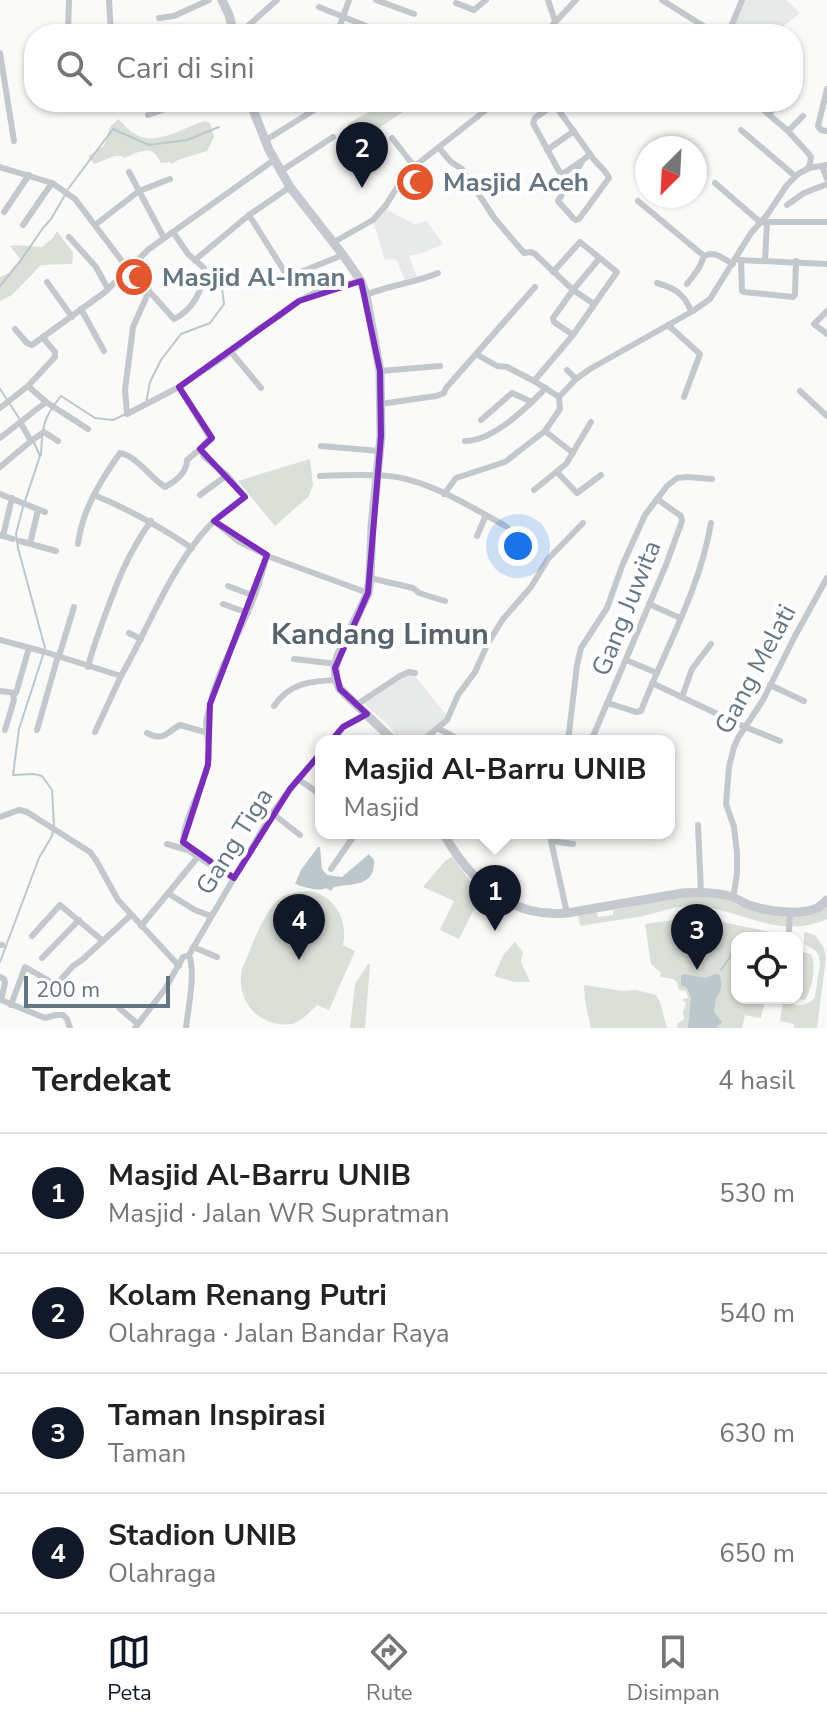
<!DOCTYPE html>
<html lang="id">
<head>
<meta charset="utf-8">
<style>
	:root { --surface:#fff; --page:#f6f6f6; --text:#222; --muted:#767676; --line:#e0e0e0; --accent:#111827 }
	body { margin:0; font-family:"Nunito Sans",sans-serif; background:var(--page); color:var(--text) }
	.controls { position:absolute; right:24px; bottom:24px; display:grid; overflow:hidden; border-radius:16px; box-shadow:0 2px 6px #0004 }
	.controls button { width:72px; height:72px; display:grid; place-items:center; padding:0; border:0; border-bottom:2px solid var(--line); background:var(--surface); color:var(--text); font:40px sans-serif }
	.compass { position:absolute; left:635px; top:136px; width:72px; height:72px; border-radius:50%; background:var(--surface); box-shadow:0 2px 6px #0004; rotate:204deg }
	.scale { position:absolute; left:24px; bottom:20px; width:146px; box-sizing:border-box; padding-left:8px; border:4px solid #657683; border-top:0; font-size:22px; line-height:28px; white-space:nowrap; color:#657683; -webkit-text-stroke:6px #fff; paint-order:stroke }
	.you { position:absolute; left:518px; top:546px; width:28px; height:28px; margin:-20px; border:6px solid #fff; border-radius:50%; background:#1a73e8; box-shadow:0 0 0 12px #1a73e833 }
	.badge { display:grid; place-items:center; width:52px; height:52px; border-radius:50%; background:var(--accent); color:#fff; font-size:26px; font-weight:700 }
	.pin { position:absolute; translate:-50% -66px; filter:drop-shadow(0 2px 4px #0008) }
	.pin::after { content:''; position:absolute; top:42px; width:28px; height:24px; background:inherit; clip-path:polygon(0 0,100% 0,50% 100%) }
	.popup { position:absolute; left:315px; top:735px; width:360px; height:104px; box-sizing:border-box; display:grid; place-content:center; border-radius:16px; background:var(--surface); filter:drop-shadow(0 2px 6px #0005); font-size:26px; white-space:nowrap; color:var(--muted) }
	.popup b { font-size:30px; color:var(--text) }
	.popup::after { content:''; position:absolute; left:50%; top:100%; margin-left:-16px; border:16px solid transparent; border-top-color:var(--surface) }
	.list { margin:0; padding:0; list-style:none }
	h2 { display:flex; justify-content:space-between; align-items:center; height:104px; margin:0; padding:0 32px; font-size:34px }
	h2 small { font-size:26px; font-weight:400; color:var(--muted) }
	.list li { display:grid; grid-template-columns:52px 1fr auto; gap:24px; align-items:center; box-sizing:border-box; height:120px; padding:0 32px; border-top:2px solid var(--line) }
	.list b { display:block; font-size:30px; white-space:nowrap }
	.list p { margin:0; font-size:26px; white-space:nowrap; color:var(--muted) }
	.list em { font-size:26px; font-style:normal; color:var(--muted) }
	.icon { flex:none; width:44px; height:44px; fill:none; stroke:currentColor; stroke-width:2; stroke-linecap:round; stroke-linejoin:round }
	.map { position:relative; flex:none; width:827px; height:1028px; overflow:hidden }
	.search { position:absolute; background:var(--surface); box-shadow:0 2px 6px #0004; left:24px; right:24px; top:24px; height:88px; display:flex; align-items:center; gap:20px; box-sizing:border-box; padding:0 28px; border-radius:32px; color:var(--muted); font-size:30px }
	.sheet { height:584px; background:var(--surface) }
	nav { display:flex; justify-content:space-around; align-items:center; box-sizing:border-box; height:112px; border-top:2px solid var(--line); background:var(--surface); font-size:22px; color:var(--muted) }
	nav a { display:grid; justify-items:center; gap:4px }
	nav .on { color:var(--accent) }
	.map>svg:first-child { display:block }
	.built { fill:#e8e9e9 }
	.green { fill:#dadfd7 }
	.water { fill:#bbc7cb }
	.lines { fill:none; stroke-linecap:round; stroke-linejoin:round }
	.stream { stroke:#bbc7cb; stroke-width:2 }
	.minor { stroke:#c3c8cc; stroke-width:6 }
	.highway { stroke:#c3c9ce; stroke-width:9 }
	.marked { fill:none; stroke:#7b2cbf; stroke-width:6; stroke-linejoin:round }
	.labels { text-anchor:middle; stroke-width:8; stroke-linejoin:round; paint-order:stroke }
	.poi-label { font-size:26px; font-weight:bold; fill:#657683; stroke:#fff; text-anchor:start }
	.street-label { font-size:26px; fill:#657683; stroke:#fff }
	.quarter-label { font-size:30px; font-weight:bold; fill:#57646e; stroke:#fff }
</style>
</head>
<body>
<div class="map">
<svg width="827" height="1028" viewBox="0 0 827 1028">
	<rect width="100%" height="100%" fill="#fafaf8"/>
	<!-- built -->
	<g class="built">
		<polygon points="744,0 786,0 800,13 774,34 730,34"/>
		<polygon points="383,208 415,224 427,221 443,244 423,253 409,256 417,277 405,280 396,259 385,260 373,220"/>
		<polygon points="413,674 448,717 420,741 401,741 388,725 362,702 405,676"/>
	</g>
	<!-- green -->
	<g class="green">
		<polygon points="385,102 418,102 361,140 357,141 353,140 348,132 348,124"/>
		<path d="M118 119C123 123 127 129 132 132 154 149 183 127 205 121L210 123 214 137 207 151 178 160 172 164 170 162 161 163C159 160 157 155 154 153 147 146 132 155 124 158L122 156H115L94 164 88 156 104 146 110 127Z"/>
		<polygon points="57,231 73,253 72,264 41,265 12,295 0,301 0,277 11,272 21,260 10,246 16,245 42,247 53,238"/>
		<polygon points="310,459 313,485 309,496 275,526 238,481"/>
		<polygon points="452,857 454,859 481,895 459,939 440,930 454,901 423,887 446,860"/>
		<path d="M310 891C336 897 348 920 343 945L355 951 329 1010 317 1005C310 1012 302 1021 292 1024 258 1028 235 1000 242 969 252 948 263 908 284 896 292 892 301 892 310 891Z"/>
		<path d="M705 896 721 898 749 909 796 914 827 903V919C780 940 744 911 699 906 679 904 658 913 638 917 619 920 601 922 582 926L580 925 578 915 597 912 598 917 613 915V910L684 897Z"/>
		<polygon points="697,917 771,932 771,938 737,938 737,978 735,991 737,992 737,998 768,998 767,1001 765,1001 761,1018 745,1015 742,1028 677,1028 678,1023 684,1019 683,1012 686,1003 682,1000 683,999 688,998 686,991 679,990 677,982 673,979 660,977 661,973 651,964 645,924"/>
		<path d="M804 932 815 935 824 948 826 958 817 1028H794V1024L780 1021 783 1003C795 1004 807 1009 815 997L820 963 819 956 815 950 804 944Z"/>
		<polygon points="515,942 523,952 521,962 530,982 515,982 494,976 504,954"/>
		<path d="M797 951 811 954C817 966 812 990 805 1000L793 998H797Z"/>
		<polygon points="368,964 370,965 365,1028 350,1028 355,984"/>
		<polygon points="584,985 622,991 636,990 656,995 660,1002 667,1028 591,1028 585,1001"/>
	</g>
	<!-- water -->
	<g class="water">
		<path d="M318 847H320L322 869 327 875 342 877 369 854 374 860C375 887 354 883 334 887L331 891 326 888C318 892 304 887 295 884L301 870Z"/>
		<path d="M684 974 705 978 716 974 720 975C722 983 722 992 716 998L714 1012 722 1022 716 1028H688L691 998 687 988 681 985V976Z"/>
	</g>
	<g class="lines">
		<!-- stream -->
		<g class="stream">
			<polyline points="68,189 113,129 149,145 187,140 219,127"/>
			<polyline points="0,286 21,260 43,228 51,219 65,195"/>
			<polyline points="0,389 19,418"/>
			<polyline points="146,403 150,382 161,360 181,334 210,323 224,304 222,288 235,272"/>
			<path d="M43 431C45 416 52 408 61 396L95 418 113 420 126 414"/>
			<polyline points="41,455 42,437"/>
			<polyline points="25,501 40,456 33,440"/>
			<polyline points="23,507 16,534 18,548 45,648"/>
			<polyline points="0,962 39,858 52,836 54,826 52,790 42,776 34,774 13,775 19,729 43,655"/>
			<polyline points="721,970 730,957 737,939"/>
		</g>
		<!-- minor -->
		<g class="minor">
			<polyline points="109,0 111,34"/>
			<polyline points="376,0 414,14"/>
			<polyline points="548,0 555,21"/>
			<polyline points="662,0 716,34"/>
			<polyline points="456,3 474,10 486,0"/>
			<polyline points="319,7 386,34"/>
			<polyline points="159,18 174,16 209,0"/>
			<polyline points="68,34 69,0"/>
			<polyline points="239,34 277,0"/>
			<polyline points="337,34 349,0"/>
			<polyline points="544,34 576,0"/>
			<polyline points="728,34 742,0"/>
			<polyline points="0,53 14,141"/>
			<polyline points="827,89 818,126 821,130 827,131"/>
			<polyline points="533,102 542,113"/>
			<polyline points="754,102 788,131 808,153 811,157 809,168"/>
			<polygon points="553,105 557,108 590,154 583,160 567,186 533,123 535,118"/>
			<polyline points="769,114 780,102"/>
			<polyline points="148,115 186,102"/>
			<polyline points="741,130 795,176"/>
			<polyline points="788,131 803,116"/>
			<polyline points="392,138 414,166"/>
			<polyline points="266,140 327,102"/>
			<polyline points="439,148 451,162 462,169 495,219 524,253 531,252 535,254 573,290 594,304"/>
			<polyline points="547,150 574,131"/>
			<polyline points="822,166 827,179"/>
			<polyline points="0,167 52,183 75,199 128,269"/>
			<polyline points="281,171 333,137"/>
			<polyline points="129,172 164,238"/>
			<polyline points="561,175 580,162"/>
			<polyline points="715,183 760,222 827,222"/>
			<path d="M567 186 558 201 573 218 576 220 579 219 609 178C606 170 595 163 590 154"/>
			<path d="M638 201 704 256C715 250 723 259 733 264"/>
			<polyline points="787,205 804,193 827,184"/>
			<polyline points="4,212 29,175"/>
			<polyline points="249,215 288,277 343,255"/>
			<polyline points="23,225 52,183"/>
			<polyline points="95,225 139,191 170,179"/>
			<polyline points="69,237 96,267 108,289"/>
			<polyline points="332,243 373,220 386,205 406,173 496,102"/>
			<polyline points="195,260 249,215 290,187"/>
			<polyline points="739,260 827,264"/>
			<polyline points="741,261 742,291 744,292 793,297 795,295 796,261"/>
			<polyline points="765,261 767,222"/>
			<polyline points="134,262 149,291 133,327 125,390 127,414 179,387 231,352 258,329 278,317 299,301 318,291 361,281"/>
			<polyline points="47,282 72,317"/>
			<path d="M657 283C675 288 684 294 691 311"/>
			<polyline points="687,284 699,268 704,256"/>
			<path d="M149 291 174 319C193 310 204 289 204 268L188 254 173 232"/>
			<path d="M366 295C389 285 415 283 438 273"/>
			<polyline points="81,309 104,351"/>
			<polyline points="827,311 814,324 827,334"/>
			<polyline points="668,325 700,354 684,397"/>
			<polyline points="15,329 27,343 32,345 105,292 149,249 274,160"/>
			<polyline points="573,335 554,322 553,318 573,290 599,259"/>
			<polyline points="231,352 261,388"/>
			<polyline points="476,354 497,366 507,367 534,381 559,397"/>
			<polyline points="567,370 576,379"/>
			<polyline points="380,371 440,366"/>
			<polyline points="534,381 573,335 617,272 580,242 553,272"/>
			<polyline points="28,386 46,402 88,429"/>
			<polyline points="800,391 827,416"/>
			<polyline points="380,404 436,396 444,393 446,388 535,287"/>
			<polyline points="0,408 28,386 55,357 55,352 43,338"/>
			<polyline points="481,420 512,393 532,402"/>
			<polyline points="545,431 573,453"/>
			<polyline points="0,438 46,402"/>
			<polyline points="31,441 44,432 58,441"/>
			<path d="M465 441C494 441 527 407 546 388"/>
			<polyline points="321,446 380,451"/>
			<polyline points="0,467 31,441 20,422"/>
			<polyline points="557,472 577,493 601,475"/>
			<path d="M320 476C343 475 366 474 388 476 427 479 473 508 507 527"/>
			<polyline points="534,490 566,464 591,422"/>
			<polyline points="0,494 45,512"/>
			<polyline points="444,494 456,478 505,462 545,431 560,409 559,397 576,379 590,369 693,311 710,299 751,233 767,215 787,185 798,174 809,168 827,165"/>
			<path d="M94 495C131 510 159 526 192 548"/>
			<polyline points="200,495 227,475"/>
			<polyline points="214,521 238,541 270,557 368,593"/>
			<polyline points="0,535 13,539"/>
			<polyline points="3,536 12,498"/>
			<polyline points="477,536 486,515"/>
			<polyline points="20,541 56,551"/>
			<polyline points="30,544 38,510"/>
			<path d="M78 544C82 510 101 480 120 453 135 455 151 478 165 487 176 481 187 473 187 460L200 449"/>
			<polyline points="370,578 413,588 419,593 445,601"/>
			<polyline points="228,586 254,596"/>
			<polyline points="223,604 248,613"/>
			<polyline points="649,604 680,618"/>
			<polyline points="305,630 346,639"/>
			<polyline points="129,633 141,639"/>
			<path d="M0 640 45 652 121 676C148 629 167 576 202 534 214 519 229 508 245 497L227 475 204 457 200 449 210 438 179 387"/>
			<polyline points="59,656 74,607"/>
			<polyline points="294,659 337,664"/>
			<polyline points="626,660 657,673"/>
			<path d="M88 667C92 650 98 635 104 618 118 580 127 555 151 521"/>
			<polyline points="652,683 745,727 780,741"/>
			<polyline points="770,685 804,701"/>
			<polyline points="0,691 16,693 29,648"/>
			<polyline points="682,697 692,669 711,644"/>
			<path d="M608 703 636 712 641 711C665 649 700 589 711 523"/>
			<polyline points="356,705 400,676 409,672 415,673"/>
			<path d="M274 706C290 683 310 681 336 680"/>
			<polyline points="439,729 462,741"/>
			<polyline points="5,730 14,700 13,694"/>
			<polyline points="37,730 58,656"/>
			<polyline points="95,732 121,676"/>
			<path d="M147 733C165 742 166 732 180 725L208 733"/>
			<polyline points="331,741 343,727 367,714"/>
			<polyline points="422,741 447,720 458,695 475,672 488,643 503,619 531,587 548,559 583,523"/>
			<polyline points="568,741 577,665 581,648 607,608 622,566 645,515 667,486 677,478 688,477 712,479"/>
			<polyline points="591,741 666,565 682,521 681,516 657,499"/>
			<polyline points="298,779 321,795"/>
			<polyline points="272,813 300,835"/>
			<polyline points="0,817 19,810 27,812 90,852 96,860 118,900 179,966"/>
			<polyline points="698,825 701,892"/>
			<polyline points="551,833 551,841 567,913"/>
			<polyline points="551,841 573,844"/>
			<polyline points="167,844 184,849"/>
			<polyline points="331,869 356,833"/>
			<path d="M234 878 218 870 188 850 184 849C179 825 202 792 207 767 211 752 207 738 206 724 206 718 209 711 210 705 217 673 234 644 247 614 256 595 262 575 267 555"/>
			<polyline points="169,894 195,910 211,916"/>
			<polyline points="733,898 737,874 737,853 734,827 726,804 729,767 734,747 738,738 763,700 795,636 827,578"/>
			<polyline points="141,926 197,858"/>
			<polyline points="789,930 790,912"/>
			<polyline points="32,936 60,905 103,941"/>
			<polyline points="0,945 2,945"/>
			<polyline points="193,947 217,957"/>
			<polyline points="42,958 79,920"/>
			<polyline points="0,977 4,979 5,983 1,1000 45,1018 56,1015 63,1015 67,1019 70,1028"/>
			<polyline points="11,1005 25,967 56,985 73,966 82,960 131,915"/>
			<polyline points="119,1008 138,1024"/>
			<polyline points="135,1028 165,989 183,957 189,955 272,813 290,789 321,753"/>
			<path d="M186 1028C188 1009 196 972 189 955"/>
		</g>
		<!-- highway -->
		<g class="highway">
			<polyline points="222,0 229,15 234,34"/>
			<polyline points="250,102 269,150 290,187 343,255 361,281 366,295 380,371 381,436 372,526 370,578 368,593 338,656 335,668 336,680 340,689 394,741"/>
			<path d="M443 833C470 880 509 919 567 913L683 893C700 892 716 892 732 897 738 899 744 903 749 905 766 911 800 916 817 908 821 906 824 903 827 900"/>
		</g>
	</g>
	<!-- marked area -->
	<path class="marked" d="M361 281 380 371 381 436 368 593 335 668 340 689 367 714 343 727 290 789 234 878 183 842 208 765 210 704 267 555 214 521 245 497 200 449 212 438 179 387 299 301Z"/>
	<!-- icons -->
	<defs>
		<symbol id="mosque-disc" viewBox="-11 -11 22 22"><circle r="9.5" fill="#e4572e" stroke="#fff"/><path d="M3.5-4.9A6 6 0 1 0 3.5 4.9A5 5 0 1 1 3.5-4.9Z" fill="#fff"/></symbol>
	</defs>
	<g fill-rule="evenodd">
		<use href="#mosque-disc" x="393" y="160" width="44" height="44"/>
		<use href="#mosque-disc" x="112" y="255" width="44" height="44"/>
	</g>
	<g class="labels">
		<!-- poi labels -->
		<g class="poi-label">
			<text x="443" y="191">Masjid Aceh</text>
			<text x="162" y="286">Masjid Al-Iman</text>
		</g>
		<!-- street labels -->
		<g class="street-label">
			<text transform="translate(626 608) rotate(-68)" y="9">Gang Juwita</text>
			<text transform="translate(755 669) rotate(-62)" y="9">Gang Melati</text>
			<text transform="translate(234 841) rotate(-58)" y="9">Gang Tiga</text>
		</g>
		<!-- quarter labels -->
		<g class="quarter-label">
			<text x="380" y="644">Kandang Limun</text>
		</g>
	</g>
</svg>
<div class="controls">
<button><svg class="icon" aria-label="locate" viewBox="0 0 24 24"><circle cx="12" cy="12" r="6"/><path d="M12 2v4M12 18v4M2 12h4M18 12h4"/></svg></button>
</div>
<svg class="compass" viewBox="-18 -18 36 36"><path d="M0-13l5 13h-10z" fill="#e53935"/><path d="M0 13l5-13h-10z" fill="#767676"/></svg>
<div class="scale">200 m</div>
<div class="you"></div>
<div class="pin badge" style="left:495px;top:931px">1</div>
<div class="popup"><b>Masjid Al-Barru UNIB</b>Masjid</div>
<div class="pin badge" style="left:362px;top:188px">2</div>
<div class="pin badge" style="left:697px;top:970px">3</div>
<div class="pin badge" style="left:299px;top:960px">4</div>
<div class="search"><svg class="icon" aria-label="search" viewBox="0 0 24 24"><circle cx="10" cy="10" r="6"/><path d="M15 15l6 6"/></svg>Cari di sini</div>
</div>
<section class="sheet">
<h2>Terdekat<small>4 hasil</small></h2>
<ul class="list">
<li><span class="badge">1</span><div><b>Masjid Al-Barru UNIB</b><p>Masjid · Jalan WR Supratman</p></div><em>530 m</em></li>
<li><span class="badge">2</span><div><b>Kolam Renang Putri</b><p>Olahraga · Jalan Bandar Raya</p></div><em>540 m</em></li>
<li><span class="badge">3</span><div><b>Taman Inspirasi</b><p>Taman</p></div><em>630 m</em></li>
<li><span class="badge">4</span><div><b>Stadion UNIB</b><p>Olahraga</p></div><em>650 m</em></li>
</ul>
</section>
<nav>
<a class="on"><svg class="icon" aria-label="map" viewBox="0 0 24 24"><path d="M3 6l6-2 6 2 6-2v14l-6 2-6-2-6 2zM9 4v14M15 6v14"/></svg>Peta</a>
<a><svg class="icon" aria-label="directions" viewBox="0 0 24 24"><path d="M12 3l9 9-9 9-9-9zM9 14v-3h6M13 9l2 2-2 2"/></svg>Rute</a>
<a><svg class="icon" aria-label="saved" viewBox="0 0 24 24"><path d="M7 4h10v16l-5-4-5 4z"/></svg>Disimpan</a>
</nav>
</body>
</html>
